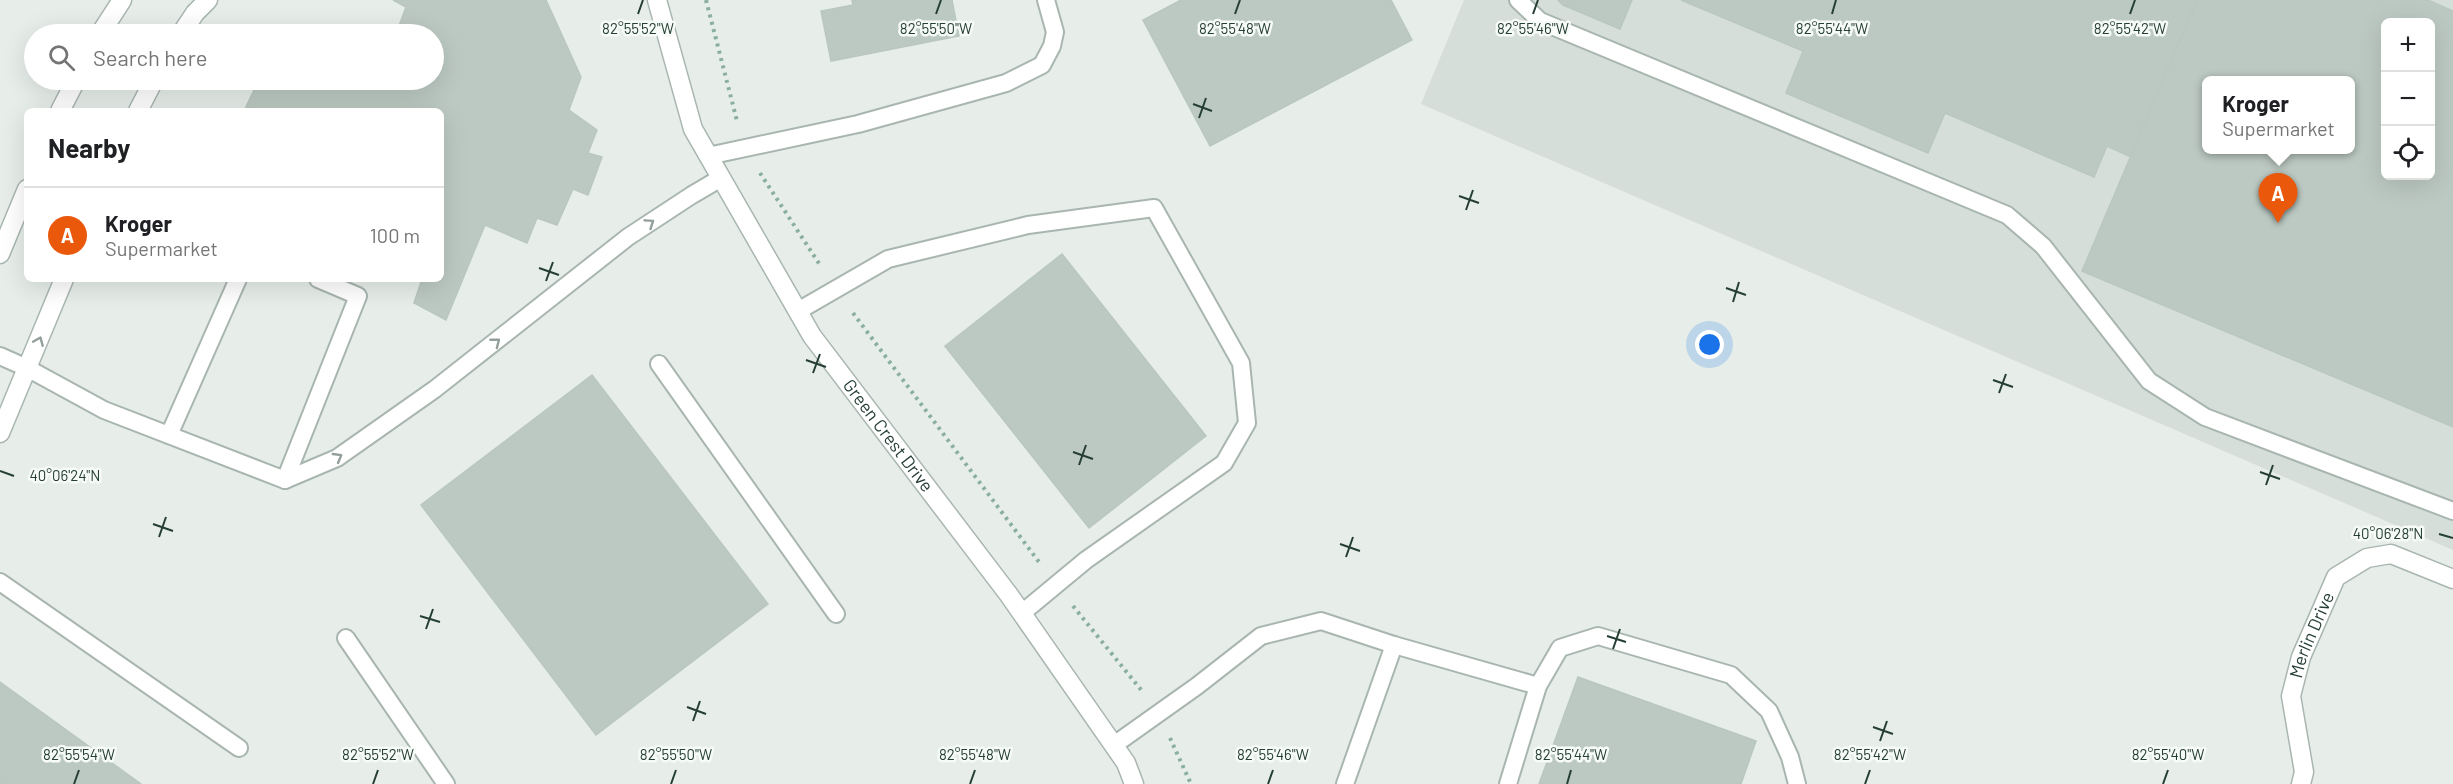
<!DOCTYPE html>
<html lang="en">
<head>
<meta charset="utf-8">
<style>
	:root { --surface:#fff; --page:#f6f6f6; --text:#202124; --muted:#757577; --line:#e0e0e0; --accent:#ea580c }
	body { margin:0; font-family:Barlow,sans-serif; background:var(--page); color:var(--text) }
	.controls { position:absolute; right:18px; top:18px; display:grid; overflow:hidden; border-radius:9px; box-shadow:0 6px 24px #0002 }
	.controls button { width:54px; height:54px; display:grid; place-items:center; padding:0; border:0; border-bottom:2px solid var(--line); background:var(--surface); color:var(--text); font:30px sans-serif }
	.you { position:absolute; left:1710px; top:345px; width:21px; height:21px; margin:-15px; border:4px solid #fff; border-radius:50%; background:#1a73e8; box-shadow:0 0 0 9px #1a73e833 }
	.badge { display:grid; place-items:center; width:39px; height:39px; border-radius:50%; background:var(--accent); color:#fff; font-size:20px; font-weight:700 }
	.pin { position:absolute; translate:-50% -50px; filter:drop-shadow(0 2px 3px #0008) }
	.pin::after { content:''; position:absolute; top:32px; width:21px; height:18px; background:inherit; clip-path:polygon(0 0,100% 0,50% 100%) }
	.popup { position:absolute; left:2202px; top:76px; width:153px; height:78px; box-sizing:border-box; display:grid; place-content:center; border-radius:9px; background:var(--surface); filter:drop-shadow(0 2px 4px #0005); font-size:20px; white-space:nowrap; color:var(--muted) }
	.popup b { font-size:22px; color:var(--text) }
	.popup::after { content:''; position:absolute; left:50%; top:100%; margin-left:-12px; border:12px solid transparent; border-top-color:var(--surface) }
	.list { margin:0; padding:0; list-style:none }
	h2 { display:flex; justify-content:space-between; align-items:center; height:78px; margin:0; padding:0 24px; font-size:26px }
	h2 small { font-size:20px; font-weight:400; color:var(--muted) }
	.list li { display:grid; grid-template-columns:39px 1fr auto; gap:18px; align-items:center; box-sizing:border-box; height:96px; padding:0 24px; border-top:2px solid var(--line) }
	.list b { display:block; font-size:22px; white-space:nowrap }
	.list p { margin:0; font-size:20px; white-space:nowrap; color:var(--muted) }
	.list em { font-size:20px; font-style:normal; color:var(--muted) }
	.icon { flex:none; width:33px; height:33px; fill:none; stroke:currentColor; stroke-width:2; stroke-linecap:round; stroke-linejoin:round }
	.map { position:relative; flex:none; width:2453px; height:784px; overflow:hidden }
	.search { position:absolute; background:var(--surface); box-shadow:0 6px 24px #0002; left:24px; top:24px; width:420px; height:66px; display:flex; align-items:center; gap:15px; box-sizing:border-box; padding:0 21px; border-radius:33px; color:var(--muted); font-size:22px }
	.panel { position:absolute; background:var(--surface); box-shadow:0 6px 24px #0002; left:24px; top:108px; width:420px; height:174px; border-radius:9px }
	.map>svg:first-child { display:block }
	.built { fill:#d5ded8; fill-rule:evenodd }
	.building { fill:#bcc9c2; stroke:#b9c7c0; stroke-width:1.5; fill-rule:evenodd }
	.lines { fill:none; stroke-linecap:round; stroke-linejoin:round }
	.lane-casing { stroke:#a9b6b0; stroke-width:20 }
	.street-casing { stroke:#a9b6b0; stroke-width:21 }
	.path { stroke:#8aaf9e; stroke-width:4; stroke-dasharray:3 4.5; stroke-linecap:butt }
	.lane { stroke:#fff; stroke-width:16 }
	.street { stroke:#fff; stroke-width:18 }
	.oneway { stroke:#929f9a }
	.ticks { fill:none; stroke:#263f35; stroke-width:2 }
	.labels { text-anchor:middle; stroke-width:5; stroke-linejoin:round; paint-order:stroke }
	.street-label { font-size:18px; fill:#263f35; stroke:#f7fbf8 }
	.ticks-label { font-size:15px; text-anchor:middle; fill:#263f35; stroke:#f7fbf8; stroke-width:5; stroke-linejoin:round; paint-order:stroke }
</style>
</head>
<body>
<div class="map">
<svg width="2453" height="784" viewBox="0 0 2453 784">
	<rect width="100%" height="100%" fill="#e7eeea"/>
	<!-- built -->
	<path class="built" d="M1464 0H2453V550L1421 104ZM2386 22H2430V176H2386ZM2206 80H2350V150H2206Z"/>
	<!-- building -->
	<g class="building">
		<polygon points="393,0 546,0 581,77 569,110 597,130 588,153 602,157 588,195 573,189 557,225 537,218 527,243 485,225 446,320 414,303 422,279 441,279 441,111 244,111 255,88 274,80 434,80 434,34 396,34 406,7"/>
		<polygon points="852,0 952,0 959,36 831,61 821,11 853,5"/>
		<polygon points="1181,0 1391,0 1412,40 1210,146 1143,20"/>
		<polygon points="1558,0 1632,0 1620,29 1563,5"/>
		<polygon points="1681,0 2197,0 2131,157 2107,146 2094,177 1945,113 1928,153 1786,93 1803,51"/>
		<path d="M2197 0H2428L2453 11V427L2082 271ZM2386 22H2430V176H2386ZM2206 80H2350V150H2206Z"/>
		<polygon points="1062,254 1206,436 1089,528 945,346"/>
		<polygon points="592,375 768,604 596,735 421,505"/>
		<polygon points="1578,677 1756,741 1741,784 1539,784"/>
		<polygon points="0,682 141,784 0,784"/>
	</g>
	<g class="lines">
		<defs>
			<g id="lane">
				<polyline points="1518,0 1540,21 2007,215 2043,246 2149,381 2205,417 2453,511"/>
				<polyline points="708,156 858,124 1006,83 1042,65 1052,46 1055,32 1046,0"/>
				<polyline points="798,311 888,259 1028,225 1154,208 1241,363 1247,423 1224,463 1086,560 1022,613"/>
				<polyline points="0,356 27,368 104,410 285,480 358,296 318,279"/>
				<polyline points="659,364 836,614"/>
				<polyline points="169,435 238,279"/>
				<polyline points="285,480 337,458 435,389 628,237 692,195 721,178"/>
				<polyline points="0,582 239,748"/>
				<polyline points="346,638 446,784"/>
				<polyline points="1114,745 1197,686 1261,636 1321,621 1394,645 1538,686"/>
				<polyline points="1345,784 1394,645"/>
				<polyline points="1508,784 1538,686 1560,648 1598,636 1731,675 1769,711 1790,757 1797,784"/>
			</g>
			<g id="street">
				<path id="s1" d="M657 0 693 129 812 336 1009 595 1126 763 1134 784"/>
				<polyline points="100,34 122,0"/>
				<polyline points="181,34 195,13 208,0"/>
				<polyline points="60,111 76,80"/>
				<polyline points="138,111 154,80"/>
				<polyline points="0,254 27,189"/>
				<polyline points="0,433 64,279"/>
				<path id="s2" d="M2301 784 2304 772 2291 696 2301 657 2336 577 2367 558 2391 554 2453 579"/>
			</g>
		</defs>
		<!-- lane casing -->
		<use href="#lane" class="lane-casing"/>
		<!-- street casing -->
		<use href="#street" class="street-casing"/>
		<!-- path -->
		<g class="path">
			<polyline points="706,0 737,121"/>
			<polyline points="760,173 820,265"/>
			<polyline points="853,313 1039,562"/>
			<polyline points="1073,606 1142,691"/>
			<polyline points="1170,738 1191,784"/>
		</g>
		<!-- lane -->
		<use href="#lane" class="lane"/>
		<!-- street -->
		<use href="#street" class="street"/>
	</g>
	<!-- one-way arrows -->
	<defs><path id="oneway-chevron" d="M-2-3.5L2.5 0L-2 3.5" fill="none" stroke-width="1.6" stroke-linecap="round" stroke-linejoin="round" transform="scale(1.5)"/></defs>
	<g class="oneway">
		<use href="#oneway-chevron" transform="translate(650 223) rotate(-34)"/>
		<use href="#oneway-chevron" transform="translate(39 341) rotate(-67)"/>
		<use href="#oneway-chevron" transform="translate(496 342) rotate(-38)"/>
		<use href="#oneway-chevron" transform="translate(338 457) rotate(-30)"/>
	</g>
	<!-- ticks -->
	<path class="ticks" d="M638 14 643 0M936 14 941 0M1235 14 1240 0M1533 14 1538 0M1832 14 1836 0M2130 14 2135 0M1193 104 1212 111M1199 118 1206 98M1459 196 1479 203M1466 210 1473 190M539 268 559 275M546 281 553 262M1726 288 1746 295M1733 302 1739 282M806 360 826 367M813 373 820 354M1993 380 2013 387M1999 393 2006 374M1073 452 1093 459M1079 465 1086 445M0 471 14 476M2260 472 2280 479M2266 485 2273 465M153 524 173 531M2439 534 2453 538M159 537 166 517M1340 544 1360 551M1346 557 1353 537M420 616 440 622M426 629 433 609M1607 636 1626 642M1613 649 1620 629M687 707 706 714M693 721 700 701M1873 727 1893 734M1880 741 1887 721M74 784 79 770M373 784 378 770M671 784 676 770M970 784 975 770M1268 784 1273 770M1567 784 1571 770M1865 784 1870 770M2163 784 2168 770"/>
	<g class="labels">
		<!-- street labels -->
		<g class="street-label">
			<text dy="6" stroke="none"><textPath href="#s1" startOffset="498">Green Crest Drive</textPath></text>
			<text dy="6" stroke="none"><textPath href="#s2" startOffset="154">Merlin Drive</textPath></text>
		</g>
	</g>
	<g class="ticks-label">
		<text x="1235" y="34">82°55'48"W</text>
		<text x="1533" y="34">82°55'46"W</text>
		<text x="1832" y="34">82°55'44"W</text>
		<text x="638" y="34">82°55'52"W</text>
		<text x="936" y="34">82°55'50"W</text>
		<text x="2130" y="34">82°55'42"W</text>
		<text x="65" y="481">40°06'24"N</text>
		<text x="2388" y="539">40°06'28"N</text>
		<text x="79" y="760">82°55'54"W</text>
		<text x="378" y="760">82°55'52"W</text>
		<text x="676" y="760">82°55'50"W</text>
		<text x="975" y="760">82°55'48"W</text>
		<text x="1273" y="760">82°55'46"W</text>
		<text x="1571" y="760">82°55'44"W</text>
		<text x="1870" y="760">82°55'42"W</text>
		<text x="2168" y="760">82°55'40"W</text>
	</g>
</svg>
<div class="controls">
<button>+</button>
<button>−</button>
<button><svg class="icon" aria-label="locate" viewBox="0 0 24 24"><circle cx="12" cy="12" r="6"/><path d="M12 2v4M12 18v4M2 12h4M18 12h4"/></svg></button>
</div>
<div class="you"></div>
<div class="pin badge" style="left:2278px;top:223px">A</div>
<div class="popup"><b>Kroger</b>Supermarket</div>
<div class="search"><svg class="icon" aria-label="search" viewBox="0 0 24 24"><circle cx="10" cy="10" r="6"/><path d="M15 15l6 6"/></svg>Search here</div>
<section class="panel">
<h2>Nearby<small></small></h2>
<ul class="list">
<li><span class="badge">A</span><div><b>Kroger</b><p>Supermarket</p></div><em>100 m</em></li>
</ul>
</section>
</div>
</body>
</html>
